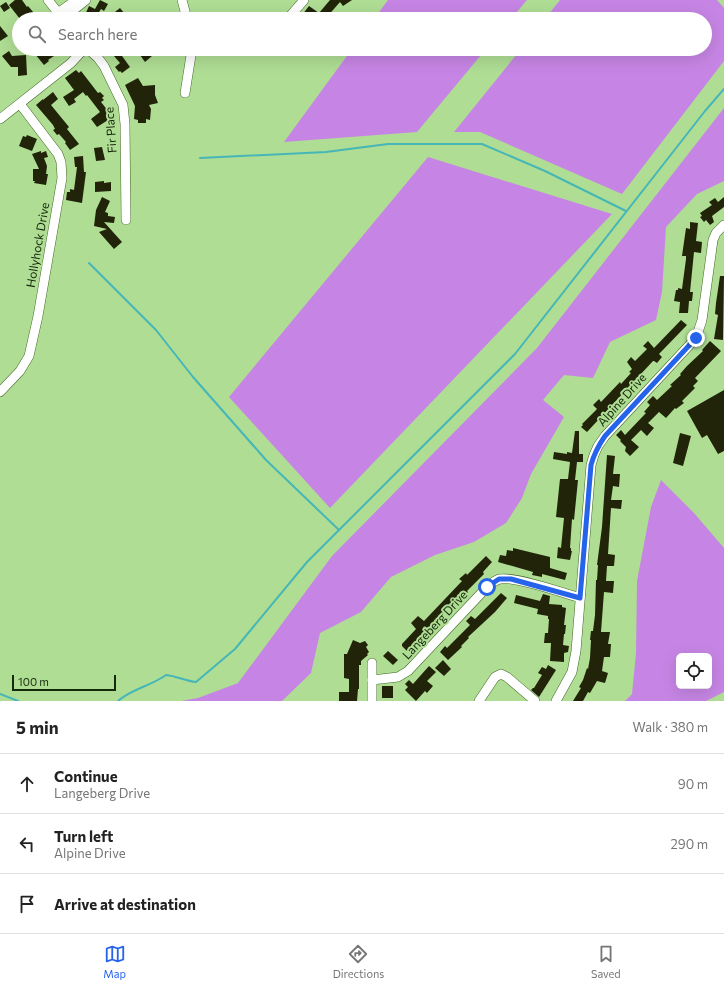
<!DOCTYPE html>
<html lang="en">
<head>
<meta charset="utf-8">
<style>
	:root { --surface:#fff; --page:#f2f2f2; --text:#222; --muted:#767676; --line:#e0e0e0; --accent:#2563eb }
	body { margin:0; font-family:Commissioner,sans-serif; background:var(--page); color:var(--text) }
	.controls { position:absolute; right:12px; bottom:12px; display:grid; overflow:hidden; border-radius:6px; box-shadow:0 4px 16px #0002 }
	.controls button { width:36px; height:36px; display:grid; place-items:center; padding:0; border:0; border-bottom:1px solid var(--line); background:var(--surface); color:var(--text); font:20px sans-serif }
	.scale { position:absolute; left:12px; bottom:10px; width:104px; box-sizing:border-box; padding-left:4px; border:2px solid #17290c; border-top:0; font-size:11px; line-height:14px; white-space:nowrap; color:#17290c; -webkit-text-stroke:3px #afdd94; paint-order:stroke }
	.stop { position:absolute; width:12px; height:12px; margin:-9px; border:3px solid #2563eb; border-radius:50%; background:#fff }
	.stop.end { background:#2563eb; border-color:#fff; box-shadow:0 1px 4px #0008 }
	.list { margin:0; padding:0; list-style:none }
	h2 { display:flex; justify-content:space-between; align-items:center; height:52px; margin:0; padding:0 16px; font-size:17px }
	h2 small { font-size:13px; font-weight:400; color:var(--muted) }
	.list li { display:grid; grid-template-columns:26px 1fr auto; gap:12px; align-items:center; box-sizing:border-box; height:60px; padding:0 16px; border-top:1px solid var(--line) }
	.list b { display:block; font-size:15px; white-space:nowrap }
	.list p { margin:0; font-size:13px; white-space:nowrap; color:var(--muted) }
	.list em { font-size:13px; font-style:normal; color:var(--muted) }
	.icon { flex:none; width:22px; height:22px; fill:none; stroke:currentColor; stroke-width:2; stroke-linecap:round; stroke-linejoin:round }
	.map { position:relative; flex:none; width:724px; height:701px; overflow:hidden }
	.search { position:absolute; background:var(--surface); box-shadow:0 4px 16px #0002; left:12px; right:12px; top:12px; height:44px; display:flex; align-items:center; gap:10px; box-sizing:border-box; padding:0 14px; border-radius:22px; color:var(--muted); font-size:15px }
	.sheet { height:232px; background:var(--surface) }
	nav { display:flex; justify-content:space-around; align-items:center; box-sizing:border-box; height:56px; border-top:1px solid var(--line); background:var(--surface); font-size:11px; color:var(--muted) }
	nav a { display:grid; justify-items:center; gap:2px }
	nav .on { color:var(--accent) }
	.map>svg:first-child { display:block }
	.green { fill:#c685e4; fill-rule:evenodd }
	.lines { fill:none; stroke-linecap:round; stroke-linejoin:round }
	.stream { stroke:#46b6b6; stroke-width:2 }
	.building { fill:#212409 }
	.minor-casing { stroke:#416924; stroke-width:10 }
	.minor { stroke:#fff; stroke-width:9 }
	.route { stroke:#2563eb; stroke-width:5 }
	.labels { text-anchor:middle; stroke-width:4; stroke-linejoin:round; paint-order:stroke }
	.street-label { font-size:12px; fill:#17290c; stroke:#afdd94 }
</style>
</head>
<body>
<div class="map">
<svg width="724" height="701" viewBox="0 0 724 701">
	<rect width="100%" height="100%" fill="#afdd94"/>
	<!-- green -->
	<g class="green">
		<polygon points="388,0 527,0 511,19 374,19"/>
		<polygon points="560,0 717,0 724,8 724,61 622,194 480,132 454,132 521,49 705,49 705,19 545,19"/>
		<polygon points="352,49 486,49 417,132 284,142"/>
		<polygon points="724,108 724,181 697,194 666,227 662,292 656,320 610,342 593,378 564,375 543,400 564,417 531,474 522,498 506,523 474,542 435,555 391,577 361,612 320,633 311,673 282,701 181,701 198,698 238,683 332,556 537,348"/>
		<polygon points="428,157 612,214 330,508 229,397"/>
		<path d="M661 480 694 513 724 548V692L706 701H625L632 694 636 653 637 581 651 507ZM679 656H709V686H679Z"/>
	</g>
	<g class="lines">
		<!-- stream -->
		<g class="stream">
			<polyline points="200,158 326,152 388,144 482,144 545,171 626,211"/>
			<polyline points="89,263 156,330 193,377 266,460 339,530"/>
			<polyline points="0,694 18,701"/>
			<path d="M118 701C131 689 151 686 166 675 177 676 185 681 196 682L235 649 307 562 515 354 705 111 724 89"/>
		</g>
	</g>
	<!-- building -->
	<g class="building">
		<polygon points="15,0 22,0 27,7 28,6 39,19 20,19 9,5"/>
		<polygon points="100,0 108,4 104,11 101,9 95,19 83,19 89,6 95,9"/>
		<polygon points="330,0 352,0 343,6 340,2 326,18 327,19 308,19 302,15 309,6 319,13"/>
		<polygon points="6,2 10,8 4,12 0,6"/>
		<polygon points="120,8 129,19 106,19"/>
		<polygon points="0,26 8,36 0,41"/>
		<polygon points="41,49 58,49 54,52 54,56 48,60 49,61 44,65 35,54"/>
		<polygon points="108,49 117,49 130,67 122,73 120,71 119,72 115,67 120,63"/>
		<polygon points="147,49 152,56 145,62 140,55"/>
		<polygon points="9,51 12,56 26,55 27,75 18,76 18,67 11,67 2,56"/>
		<polygon points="76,70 79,73 81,71 98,93 100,92 104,96 102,98 104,100 101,102 113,117 97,127 91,119 100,112 87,95 86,96 83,92 74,99 76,102 69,106 63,97 74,90 65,78"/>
		<polygon points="138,78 143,86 155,85 155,95 158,103 149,105 151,109 150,120 146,119 146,123 138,123 138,120 134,119 135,106 125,85"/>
		<polygon points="53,92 58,99 51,105 69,127 67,129 79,144 70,150 65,143 66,142 59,134 57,135 53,130 55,129 53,125 36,105 43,99 43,100"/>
		<polygon points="27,135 37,139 32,151 19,146 23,136 26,137"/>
		<polygon points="102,147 105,160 96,161 94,148"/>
		<polygon points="41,151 41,153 46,151 48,157 44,158 47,166 46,174 48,174 46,185 34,183 35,181 33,181 33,169 39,169 32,154"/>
		<polygon points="83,156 84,172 86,172 82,203 66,200 67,192 70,192 70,189 74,190 77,167 75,167 74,157"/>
		<polygon points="104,181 104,183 111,182 111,191 95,192 95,182"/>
		<polygon points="102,197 110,201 105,212 108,213 108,216 115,217 114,223 104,222 122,242 114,249 99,232 107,229 94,226 96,210"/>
		<polygon points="724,197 724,207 712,216 714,222 710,225 706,220 704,222 700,217 702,216 700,213 712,205 709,202 715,198 718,202"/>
		<polygon points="690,222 698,223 696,241 702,242 701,253 694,252 690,292 693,292 692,301 689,301 688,313 679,313 680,302 674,301 676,290 678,290 678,288 682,289 686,259 686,256 682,256 686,228 690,229"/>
		<polygon points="720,276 724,276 723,340 714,339 718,315 715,314 716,303"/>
		<polygon points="681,320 687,325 659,354 662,357 657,363 654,361 653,361 587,432 581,427 583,425 582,424 597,409 593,405 599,399 601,402 620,382 621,384 631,373 629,372 632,369 627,362 631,357 635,361 647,349 643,346 648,341 654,348"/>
		<polygon points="710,341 721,351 695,378 698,381 693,386 695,388 682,401 684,403 676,409 675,408 666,418 659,412 648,423 654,428 647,436 641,430 631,440 639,447 630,456 625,451 626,447 620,441 621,440 616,435 621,430 625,435 646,413 644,412 650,405 647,402 653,396 657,400 672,386 670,385 681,375 680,374 687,366 703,351 702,350"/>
		<polygon points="724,390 724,451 718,454 707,435 702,438 687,411"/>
		<polygon points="575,431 579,431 579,454 583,454 583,462 577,462 575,480 578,480 574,520 572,519 570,548 571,548 571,551 572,551 570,560 557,558 558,547 561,548 564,518 556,517 560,479 568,479 570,462 553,459 554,452 567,454 567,452 572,453"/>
		<polygon points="680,433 691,436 683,466 673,463"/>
		<polygon points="607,455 615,456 613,474 620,474 619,487 613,486 611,500 622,500 621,509 611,508 608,554 615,555 614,566 607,566 606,581 614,581 613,593 604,592 601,632 610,632 608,644 611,644 610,657 604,657 602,671 608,673 605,683 597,681 590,693 588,692 583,701 573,701 581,688 579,687 583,680 587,668 588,669 590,658 591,640 590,640 591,631 593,631 595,615 596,580 597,580 598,565 597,565 602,527"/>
		<polygon points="513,548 550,557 550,568 567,573 565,580 542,574 542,577 532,575 533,572 498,562 500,555 506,556 507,550 513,551"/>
		<polygon points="486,556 492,562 483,572 484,574 467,591 468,592 462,599 459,596 407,651 402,646 402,644 416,629 411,623 418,616 424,621 462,581 459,579 466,573 467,575"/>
		<polygon points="501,593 507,598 495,612 468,637 469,638 461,646 462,647 448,660 440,652 445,646 447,648 470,625 466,621 471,616 475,619"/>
		<polygon points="543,594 550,596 549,604 562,605 562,607 566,608 564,625 566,625 565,634 564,634 563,645 569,646 568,652 564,653 564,662 550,661 551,643 544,643 545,633 548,633 549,619 548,619 548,616 537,614 538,609 514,603 516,595 540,601"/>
		<polygon points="353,640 360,643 365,641 368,645 366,647 369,652 367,654 368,655 361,661 361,665 359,665 359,689 358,689 357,701 339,701 339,692 349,692 349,679 344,678 344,654 347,654"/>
		<polygon points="388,651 398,660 393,665 383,656"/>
		<polygon points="443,660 451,669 444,676 435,668"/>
		<polygon points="548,665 556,670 539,697 531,690 533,688 534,688 542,675 538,673 542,667 546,669"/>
		<polygon points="429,666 436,672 427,681 433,686 427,693 425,691 416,701 405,690 408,687 405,684 409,680 413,684"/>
		<rect x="382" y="686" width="11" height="12"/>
	</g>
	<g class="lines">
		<defs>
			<g id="minor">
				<polyline points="48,0 63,19"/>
				<polyline points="182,0 187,19"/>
				<polyline points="58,13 76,0"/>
				<polyline points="62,19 86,0"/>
				<polyline points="286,19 291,15 304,0"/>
				<polyline points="88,49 98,58 104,66 123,105 125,124 126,220"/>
				<polyline points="185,93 192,49"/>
				<polyline points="0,119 71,63 84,49"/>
				<polyline points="0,392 20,371 29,356 38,316 62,178 61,162 58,154 20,104"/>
				<polyline points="372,663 372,701"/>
				<path d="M372 680 398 677 408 671 487 587C491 584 495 580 500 579 514 576 564 593 580 598"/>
				<polyline points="479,701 495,677 501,674 507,677 535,701"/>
				<polyline points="556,701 572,672 576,651 591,465 594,455 598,446 605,436 696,338 702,320 713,240 716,233 724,225"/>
			</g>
		</defs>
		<!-- minor casing -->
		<use href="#minor" class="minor-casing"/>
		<!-- minor -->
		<use href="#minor" class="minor"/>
	</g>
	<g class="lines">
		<!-- route -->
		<path class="route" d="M487 587 499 579H511L580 598 591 465C594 454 598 446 605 436L696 338"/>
	</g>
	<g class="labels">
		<!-- street labels -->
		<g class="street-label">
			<text transform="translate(111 130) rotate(-94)" y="4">Fir Place</text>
			<text transform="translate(38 245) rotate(-80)" y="4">Hollyhock Drive</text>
			<text transform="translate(622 400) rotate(-48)" y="4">Alpine Drive</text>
			<text transform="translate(435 625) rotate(-47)" y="4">Langeberg Drive</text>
		</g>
	</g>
</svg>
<div class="controls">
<button><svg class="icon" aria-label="locate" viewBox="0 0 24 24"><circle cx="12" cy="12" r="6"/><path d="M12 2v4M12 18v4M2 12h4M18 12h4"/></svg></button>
</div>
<div class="scale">100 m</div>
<div class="stop" style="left:487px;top:587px"></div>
<div class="stop end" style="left:696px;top:338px"></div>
<div class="search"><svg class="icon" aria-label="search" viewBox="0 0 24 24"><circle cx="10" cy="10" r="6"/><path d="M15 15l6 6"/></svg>Search here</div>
</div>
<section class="sheet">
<h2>5 min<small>Walk · 380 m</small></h2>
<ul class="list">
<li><svg class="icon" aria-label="ahead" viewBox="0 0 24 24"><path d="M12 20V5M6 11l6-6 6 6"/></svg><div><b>Continue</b><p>Langeberg Drive</p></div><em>90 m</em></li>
<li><svg class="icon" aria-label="left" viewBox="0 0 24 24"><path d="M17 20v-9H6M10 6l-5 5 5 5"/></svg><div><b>Turn left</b><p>Alpine Drive</p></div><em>290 m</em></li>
<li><svg class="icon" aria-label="arrive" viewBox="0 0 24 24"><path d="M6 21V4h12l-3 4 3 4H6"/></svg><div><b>Arrive at destination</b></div></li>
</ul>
</section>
<nav>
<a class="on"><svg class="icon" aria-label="map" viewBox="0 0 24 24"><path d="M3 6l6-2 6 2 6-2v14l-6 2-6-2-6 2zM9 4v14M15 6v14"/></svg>Map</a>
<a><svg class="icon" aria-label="directions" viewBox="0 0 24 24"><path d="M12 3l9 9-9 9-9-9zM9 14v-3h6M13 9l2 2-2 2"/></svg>Directions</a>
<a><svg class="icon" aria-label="saved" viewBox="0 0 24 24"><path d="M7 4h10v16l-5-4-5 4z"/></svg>Saved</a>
</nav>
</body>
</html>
